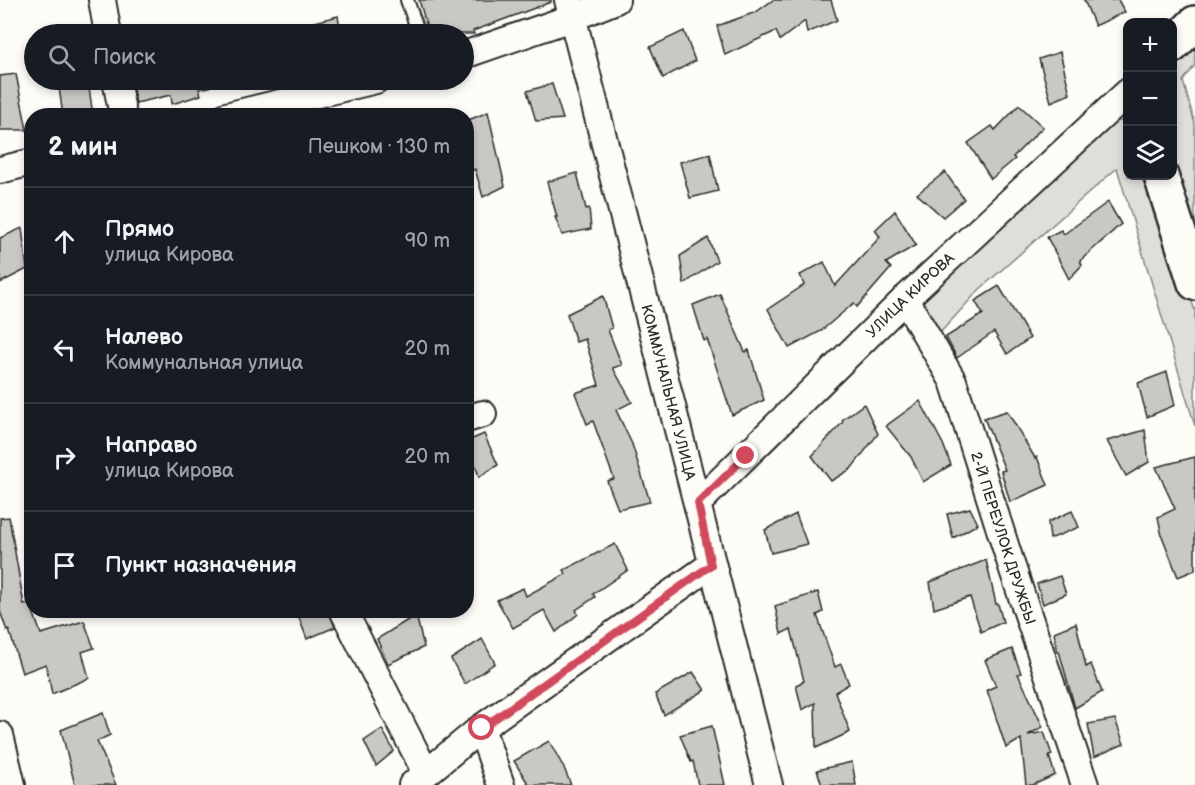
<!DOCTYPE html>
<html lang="ru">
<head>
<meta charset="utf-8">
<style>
	:root { --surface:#171b24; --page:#20242c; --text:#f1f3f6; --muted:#9ea1a6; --line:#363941 }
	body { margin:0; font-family:"Balsamiq Sans",sans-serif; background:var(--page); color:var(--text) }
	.controls { position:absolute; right:18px; top:18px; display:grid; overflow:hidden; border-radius:12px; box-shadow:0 3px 9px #0003 }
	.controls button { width:54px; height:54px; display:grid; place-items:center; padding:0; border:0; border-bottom:2px solid var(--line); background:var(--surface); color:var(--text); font:30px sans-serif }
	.stop { position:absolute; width:18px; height:18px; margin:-14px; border:4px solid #d1495b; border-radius:50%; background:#fff }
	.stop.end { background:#d1495b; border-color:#fff; box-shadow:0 2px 6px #0008 }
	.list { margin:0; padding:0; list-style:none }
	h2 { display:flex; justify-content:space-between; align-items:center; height:78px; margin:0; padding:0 24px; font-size:26px }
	h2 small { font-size:20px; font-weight:400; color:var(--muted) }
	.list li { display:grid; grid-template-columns:39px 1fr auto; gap:18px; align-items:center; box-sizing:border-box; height:108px; padding:0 24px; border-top:2px solid var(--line) }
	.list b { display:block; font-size:22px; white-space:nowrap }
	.list p { margin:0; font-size:20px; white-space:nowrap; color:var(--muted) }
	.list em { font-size:20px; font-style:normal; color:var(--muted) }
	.icon { flex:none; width:33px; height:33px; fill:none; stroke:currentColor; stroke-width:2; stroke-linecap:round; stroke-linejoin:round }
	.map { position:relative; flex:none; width:1195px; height:785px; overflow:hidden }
	.search { position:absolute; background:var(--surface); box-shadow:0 3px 9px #0003; left:24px; top:24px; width:450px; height:66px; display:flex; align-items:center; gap:15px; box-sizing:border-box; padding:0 21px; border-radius:33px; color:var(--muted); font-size:22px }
	.panel { position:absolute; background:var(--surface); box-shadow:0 3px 9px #0003; left:24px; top:108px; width:450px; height:510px; border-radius:24px }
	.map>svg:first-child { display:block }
	.green { fill:#dfdeda; stroke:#858482; stroke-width:1.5 }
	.building { fill:#c9c8c4; stroke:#2b2b2b; stroke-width:1.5 }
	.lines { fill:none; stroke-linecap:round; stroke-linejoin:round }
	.service-casing { stroke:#2b2b2b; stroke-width:16 }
	.minor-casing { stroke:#2b2b2b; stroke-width:30 }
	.secondary-casing { stroke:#2b2b2b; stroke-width:38 }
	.service { stroke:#fdfcf7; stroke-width:12 }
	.minor { stroke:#fdfcf7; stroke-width:26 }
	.secondary { stroke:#fdfcf7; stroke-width:33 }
	.route { stroke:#d1495b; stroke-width:8 }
	.labels { text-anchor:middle; stroke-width:4.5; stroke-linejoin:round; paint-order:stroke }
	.street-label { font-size:15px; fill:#2b2b2b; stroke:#fdfcf7 }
</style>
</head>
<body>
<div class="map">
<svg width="1195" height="785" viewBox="0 0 1195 785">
	<rect width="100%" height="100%" fill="#fdfcf7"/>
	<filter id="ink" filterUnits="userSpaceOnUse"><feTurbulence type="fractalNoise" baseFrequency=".0167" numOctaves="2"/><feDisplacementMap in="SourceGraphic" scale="12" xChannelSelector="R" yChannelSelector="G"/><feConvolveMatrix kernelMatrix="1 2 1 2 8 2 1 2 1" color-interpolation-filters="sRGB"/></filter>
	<g filter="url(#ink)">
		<!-- green -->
		<g class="green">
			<polygon points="1195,39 1195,65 1183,81 1195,124 1195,241 1173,168 1172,62"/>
			<polygon points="1123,121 1127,123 1128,176 1153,176 1195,311 1195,426 1117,168 979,290 939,334 917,295 1110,122"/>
		</g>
		<!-- building -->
		<g class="building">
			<polygon points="419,0 551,0 551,2 473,31 474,34 429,34"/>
			<polygon points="773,0 831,0 837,20 807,33 805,21 780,40 776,31 725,55 717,26 756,12"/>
			<polygon points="1084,0 1118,0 1125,12 1095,26"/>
			<polygon points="338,16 341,34 289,34 288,29"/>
			<polygon points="684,31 695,61 663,78 650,47"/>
			<polygon points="1060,52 1070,94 1051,102 1039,59"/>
			<polygon points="16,74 27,130 0,130 0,76"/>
			<polygon points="58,80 88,80 93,116 63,116"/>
			<polygon points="131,80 209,80 210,87 199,89 201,95 172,104 171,95 136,103"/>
			<polygon points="552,84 563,119 536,121 527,91"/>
			<polygon points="1019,105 1043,127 1013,157 1015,159 991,179 968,143 992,126 995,130"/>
			<polygon points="488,112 505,186 483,197 475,169 466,174 466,121"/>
			<polygon points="710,154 718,191 690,198 680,162"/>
			<polygon points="945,172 964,199 943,217 917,194"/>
			<polygon points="577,173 586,209 589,208 591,229 562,235 555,217 557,217 547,182"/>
			<polygon points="1108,202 1121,224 1080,261 1082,265 1069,279 1047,237 1061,230 1064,234"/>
			<polygon points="895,211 916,245 886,263 891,268 857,307 854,303 821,331 789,348 768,309 804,285 800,275 824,262 835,286 880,237 875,230"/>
			<polygon points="22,228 27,269 0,283 0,238"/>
			<polygon points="708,238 717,261 684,284 680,256"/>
			<polygon points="999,286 1030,338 1007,354 994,332 957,358 946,337 983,314 975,301"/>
			<polygon points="720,294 745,352 749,350 764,400 732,415 707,339 704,341 693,305"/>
			<polygon points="603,296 612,328 608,330 622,365 613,368 632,402 616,410 632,444 650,502 618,509 607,481 614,479 593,421 587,424 575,393 599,385 585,339 576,342 567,314"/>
			<polygon points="1167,372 1175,405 1147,417 1138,383"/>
			<polygon points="920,401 943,444 951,465 923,482 911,457 886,426"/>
			<polygon points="864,404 878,434 851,469 831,481 812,456 843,422 842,420"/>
			<polygon points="1007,411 1035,458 1037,457 1048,485 1010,502 1001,471 1005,470 984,418"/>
			<polygon points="1145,430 1149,462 1126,476 1107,441"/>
			<polygon points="484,434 498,465 479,477 468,441"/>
			<polygon points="1195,457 1195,570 1178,577 1162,536 1158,517 1175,509 1156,467"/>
			<polygon points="970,508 978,524 953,538 947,514"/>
			<polygon points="1072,511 1079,527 1050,539 1048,522"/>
			<polygon points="796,514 807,544 771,553 765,530"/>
			<polygon points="9,517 24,605 30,603 41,634 84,621 94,648 82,652 89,678 52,694 46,664 22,673 9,630 7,631 0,611 0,518"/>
			<polygon points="615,544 628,570 593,594 595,597 576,610 578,614 556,632 544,610 513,628 497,600 523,588 526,596 566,574 564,570"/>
			<polygon points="986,560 996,604 998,604 1003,622 981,632 970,597 934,609 930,582"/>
			<polygon points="1060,576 1066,594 1043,604 1037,584"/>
			<polygon points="818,592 823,612 817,615 835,667 841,664 849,684 835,692 850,732 816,748 815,703 802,710 796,685 804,681 791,629 781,634 775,606"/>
			<polygon points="296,610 328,610 335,627 307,639"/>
			<polygon points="416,615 424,647 388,664 377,639"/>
			<polygon points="1076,623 1086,667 1091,664 1102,692 1075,708 1059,651 1057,651 1054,632"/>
			<polygon points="482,639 495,663 465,684 451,659"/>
			<polygon points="1012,649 1021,673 1018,674 1043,727 1028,735 1044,732 1052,755 1049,756 1055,775 1033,785 1026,785 1021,739 1006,748 987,690 996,686 985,660"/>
			<polygon points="693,672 705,690 664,715 655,694"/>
			<polygon points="103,713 110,735 97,741 116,785 75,785 61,730"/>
			<polygon points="1115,719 1124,744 1094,757 1088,724"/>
			<polygon points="712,726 725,785 698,785 693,761 691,762 680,735"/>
			<polygon points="382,729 394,751 376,766 364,741"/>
			<polygon points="549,741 564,768 571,785 529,785 514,761"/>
			<polygon points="852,762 856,785 822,785 817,770"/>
		</g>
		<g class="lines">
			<defs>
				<polyline id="service" points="407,0 419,34"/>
				<g id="minor">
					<polyline points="102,0 108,34"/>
					<path id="s1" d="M568 0 769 785"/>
					<polyline points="464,55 574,17 616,0"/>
					<polyline points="116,80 123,116"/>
					<polyline points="226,116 376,80"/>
					<polyline points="0,170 32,162"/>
					<path id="s2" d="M905 299 953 381 1012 567 1085 785"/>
					<polyline points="466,419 483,414"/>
					<path id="s3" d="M698 503 905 299 1128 92"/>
					<polyline points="343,610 426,773"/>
					<polyline points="481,728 501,785"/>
					<polyline points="0,735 12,785"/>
					<polyline points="412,785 481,728 711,565"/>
				</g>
				<g id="secondary">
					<polyline points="1172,46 1195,23"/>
					<polyline points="1161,176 1195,283"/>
				</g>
			</defs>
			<!-- service casing -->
			<use href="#service" class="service-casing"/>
			<!-- minor casing -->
			<use href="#minor" class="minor-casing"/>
			<!-- secondary casing -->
			<use href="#secondary" class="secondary-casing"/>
			<!-- service -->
			<use href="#service" class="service"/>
			<!-- minor -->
			<use href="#minor" class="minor"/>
			<!-- secondary -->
			<use href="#secondary" class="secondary"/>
		</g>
	</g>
	<g class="lines" filter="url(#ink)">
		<!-- route -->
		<polyline class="route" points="482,728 711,565 698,503 746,456"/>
	</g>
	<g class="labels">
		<!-- street labels -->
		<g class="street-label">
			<text dy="5" stroke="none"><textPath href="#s3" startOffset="297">УЛИЦА КИРОВА</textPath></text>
			<text dy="5" stroke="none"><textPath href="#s1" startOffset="405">КОММУНАЛЬНАЯ УЛИЦА</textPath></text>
			<text dy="5" stroke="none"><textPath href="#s2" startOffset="260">2-Й ПЕРЕУЛОК ДРУЖБЫ</textPath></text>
		</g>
	</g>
</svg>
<div class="controls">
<button>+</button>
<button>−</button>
<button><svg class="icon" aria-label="layers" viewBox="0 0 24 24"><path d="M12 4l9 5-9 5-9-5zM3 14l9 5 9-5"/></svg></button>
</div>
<div class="stop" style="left:482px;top:728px"></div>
<div class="stop end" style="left:746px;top:456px"></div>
<div class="search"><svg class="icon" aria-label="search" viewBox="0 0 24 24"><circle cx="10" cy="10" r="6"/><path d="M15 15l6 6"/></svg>Поиск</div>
<section class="panel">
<h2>2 мин<small>Пешком · 130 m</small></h2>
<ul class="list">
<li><svg class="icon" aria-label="ahead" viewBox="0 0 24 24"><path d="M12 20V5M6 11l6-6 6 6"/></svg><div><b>Прямо</b><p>улица Кирова</p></div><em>90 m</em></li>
<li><svg class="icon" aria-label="left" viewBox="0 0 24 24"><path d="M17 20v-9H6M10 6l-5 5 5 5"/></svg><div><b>Налево</b><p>Коммунальная улица</p></div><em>20 m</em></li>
<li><svg class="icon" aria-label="right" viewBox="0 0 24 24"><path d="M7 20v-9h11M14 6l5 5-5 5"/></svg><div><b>Направо</b><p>улица Кирова</p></div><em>20 m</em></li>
<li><svg class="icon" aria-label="arrive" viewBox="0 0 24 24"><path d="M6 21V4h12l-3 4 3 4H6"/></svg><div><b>Пункт назначения</b></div></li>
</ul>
</section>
</div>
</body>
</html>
